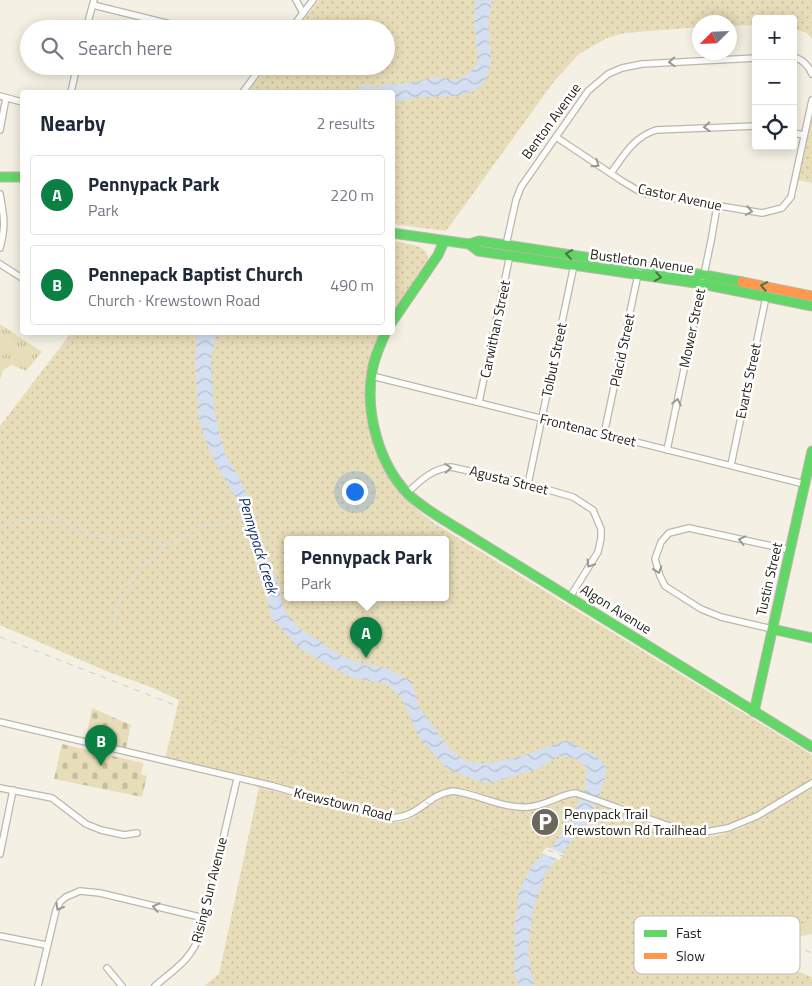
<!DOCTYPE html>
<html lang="en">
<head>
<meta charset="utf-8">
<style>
	:root { --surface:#fff; --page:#f2f2f3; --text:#1f2937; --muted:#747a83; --line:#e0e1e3; --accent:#0b8043 }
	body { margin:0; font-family:"Titillium Web",sans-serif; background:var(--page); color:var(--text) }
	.controls { position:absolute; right:15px; top:15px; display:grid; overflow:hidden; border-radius:5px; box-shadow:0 2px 12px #0003 }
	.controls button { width:45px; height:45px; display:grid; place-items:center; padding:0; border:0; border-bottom:1px solid var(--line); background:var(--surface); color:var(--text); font:25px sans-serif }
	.compass { position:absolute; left:692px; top:15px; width:45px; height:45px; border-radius:50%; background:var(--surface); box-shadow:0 2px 12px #0003; rotate:246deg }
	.you { position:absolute; left:354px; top:491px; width:18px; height:18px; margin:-12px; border:4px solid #fff; border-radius:50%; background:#1a73e8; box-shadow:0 0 0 8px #1a73e833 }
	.badge { display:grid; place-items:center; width:32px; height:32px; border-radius:50%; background:var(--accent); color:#fff; font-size:16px; font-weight:700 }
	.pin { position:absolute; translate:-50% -41px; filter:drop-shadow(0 1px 2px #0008) }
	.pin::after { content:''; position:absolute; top:26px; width:18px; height:15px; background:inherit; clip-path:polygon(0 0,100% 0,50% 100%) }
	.popup { position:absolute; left:284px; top:536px; width:165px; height:65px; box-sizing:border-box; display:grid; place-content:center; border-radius:5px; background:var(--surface); filter:drop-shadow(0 1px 4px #0005); font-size:16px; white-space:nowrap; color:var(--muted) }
	.popup b { font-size:19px; color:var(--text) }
	.popup::after { content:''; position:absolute; left:50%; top:100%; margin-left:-10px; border:10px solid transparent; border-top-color:var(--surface) }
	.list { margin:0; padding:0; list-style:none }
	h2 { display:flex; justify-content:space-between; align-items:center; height:65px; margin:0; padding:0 20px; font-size:21px }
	h2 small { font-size:16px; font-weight:400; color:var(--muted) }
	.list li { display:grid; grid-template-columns:32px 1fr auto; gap:15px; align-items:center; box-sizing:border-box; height:80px; margin:0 10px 10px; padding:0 10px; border:1px solid var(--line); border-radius:5px }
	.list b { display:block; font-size:19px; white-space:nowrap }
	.list p { margin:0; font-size:16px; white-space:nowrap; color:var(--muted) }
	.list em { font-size:16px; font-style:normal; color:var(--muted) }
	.icon { flex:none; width:28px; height:28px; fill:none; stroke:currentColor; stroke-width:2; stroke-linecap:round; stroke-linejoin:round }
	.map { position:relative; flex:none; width:812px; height:986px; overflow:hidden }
	.search { position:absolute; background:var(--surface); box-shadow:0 2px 12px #0003; left:20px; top:20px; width:375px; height:55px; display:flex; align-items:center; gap:12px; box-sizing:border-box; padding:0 18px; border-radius:28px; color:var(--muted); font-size:19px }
	.panel { position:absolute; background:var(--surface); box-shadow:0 2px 12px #0003; left:20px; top:90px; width:375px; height:245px; border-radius:5px }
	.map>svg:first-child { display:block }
	.grass { fill:url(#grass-tufts) }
	.cemetery { fill:url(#cemetery-stones) }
	.park { fill:url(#park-dots); fill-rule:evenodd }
	.water { fill:url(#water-waves) }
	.pier { fill:#f4f0e3 }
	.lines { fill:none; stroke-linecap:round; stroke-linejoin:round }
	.stream { stroke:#d4dff1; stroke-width:1 }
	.street-casing { stroke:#bbb7ad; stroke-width:8 }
	.fast-casing { stroke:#bbb7ad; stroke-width:11 }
	.slow-casing { stroke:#bbb7ad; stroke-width:11 }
	.street { stroke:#fdfdfb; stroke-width:5.5 }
	.fast { stroke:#63d668; stroke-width:9 }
	.slow { stroke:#ff974d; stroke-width:9 }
	.rail { stroke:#cecdca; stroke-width:1; stroke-dasharray:6 6; stroke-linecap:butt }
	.oneway { stroke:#9a9894 }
	.oneway2 { stroke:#427a3e }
	.labels { text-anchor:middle; stroke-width:5; stroke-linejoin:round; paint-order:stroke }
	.street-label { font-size:14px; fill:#201d15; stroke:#fff }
	.poi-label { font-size:14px; fill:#201d15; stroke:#fff; text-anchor:start }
	.water-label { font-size:15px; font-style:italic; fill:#112d67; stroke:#fff }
	.key { fill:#fff; stroke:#bcbbb9; stroke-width:1 }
	.key-label { font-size:14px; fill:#201d15 }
</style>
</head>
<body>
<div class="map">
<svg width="812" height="986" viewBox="0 0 812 986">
	<defs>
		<pattern id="grass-tufts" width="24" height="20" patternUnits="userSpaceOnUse" patternTransform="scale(1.25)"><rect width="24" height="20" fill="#e8ddb9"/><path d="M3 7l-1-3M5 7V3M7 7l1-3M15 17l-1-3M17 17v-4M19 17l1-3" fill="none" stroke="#c7bd9e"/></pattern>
		<pattern id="cemetery-stones" width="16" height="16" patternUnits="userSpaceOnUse" patternTransform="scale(1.25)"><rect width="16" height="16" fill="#e8ddb9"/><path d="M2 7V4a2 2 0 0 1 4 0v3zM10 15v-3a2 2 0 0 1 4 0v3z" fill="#c7bd9e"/></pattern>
		<pattern id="park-dots" width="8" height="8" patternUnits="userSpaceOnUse" patternTransform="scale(1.25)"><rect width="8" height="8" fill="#e8ddb9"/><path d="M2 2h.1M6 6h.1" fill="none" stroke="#c7bd9e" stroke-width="1.8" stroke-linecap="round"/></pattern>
		<pattern id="water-waves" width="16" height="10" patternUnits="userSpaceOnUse" patternTransform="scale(1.25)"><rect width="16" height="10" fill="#d4dff1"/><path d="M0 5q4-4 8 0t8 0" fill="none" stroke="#b6bfce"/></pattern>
	</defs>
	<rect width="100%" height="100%" fill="#f4f0e3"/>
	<!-- grass -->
	<g class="grass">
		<polygon points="0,324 42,352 26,371 12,365 3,370 0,380"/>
		<polygon points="812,912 812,934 797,937 754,922"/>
	</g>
	<!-- cemetery -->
	<g class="cemetery">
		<polygon points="92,708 131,725 126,748 86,738"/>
		<polygon points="62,744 143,763 141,774 147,776 142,797 54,779"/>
	</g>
	<!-- park -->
	<g class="park">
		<polygon points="319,0 812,0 812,39 807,33 793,28 793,19 756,19 756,25 730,26 730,22 700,22 699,27 625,33 607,38 579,54 555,80 446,231 393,224 392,92 248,92 268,66 386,66 386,29 297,29"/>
		<polygon points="812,111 812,183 798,180"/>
		<path d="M393 241C406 244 433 244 427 264L393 312Z"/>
		<path d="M71 333H381C376 345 373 356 371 369 358 433 382 485 434 523L812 755V779C778 800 732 834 690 829 673 826 658 815 642 814V812L620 803 617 811 639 819 640 818C657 825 673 834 692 836 732 843 779 806 812 787V914L776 963 812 977V986H204L219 974 259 787 303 798 382 821C420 829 423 798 452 795 461 794 470 798 479 800 510 809 531 817 561 800L560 794C548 798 536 804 523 804 499 804 476 787 451 788 432 789 422 809 405 814 400 815 394 815 389 816L284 786 165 759 179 700 151 687 106 671 0 625V426ZM287 539H445V597H287Z"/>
	</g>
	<!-- water -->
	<g class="water">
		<polygon points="476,0 492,0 488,23 491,63 487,77 481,86 471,92 457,96 419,97 393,103 392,92 352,92 366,84 374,88 385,85 410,83 437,77 454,80 469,74 478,62 474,18"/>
		<polygon points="197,333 216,333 211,361 214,410 225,454 239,477 248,498 265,553 278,584 284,610 299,628 340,655 361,663 386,668 411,681 420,709 451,750 465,761 485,764 516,758 567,740 598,757 607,768 602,788 589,819 546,873 533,909 528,952 534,986 519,986 514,972 515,924 519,891 532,865 553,846 574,814 585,788 587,768 577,759 559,756 538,769 497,781 484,783 447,769 418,736 403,700 387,684 354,678 329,666 298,647 271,617 267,598 237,500 216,464 206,442 199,420 195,366"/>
	</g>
	<!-- pier -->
	<polygon class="pier" points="547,847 564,854 559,860 541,853"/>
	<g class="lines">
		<!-- stream -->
		<g class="stream">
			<polyline points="0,525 11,522 35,520 45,516 69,525 76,529 91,535 122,541 136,535 150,541 156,539 165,546 173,543 178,538 186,537 199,527 224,523 240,507"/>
			<polyline points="111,626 117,617 118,603 121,598 130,586 140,566 156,556 163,547"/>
		</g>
		<defs>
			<g id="street">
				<polyline points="296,0 303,13"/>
				<polyline points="93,5 190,29"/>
				<polyline points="86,29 94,0"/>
				<polyline points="291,29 313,0"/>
				<path d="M793 57C802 59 809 66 812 74"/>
				<polyline points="71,92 77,66"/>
				<polyline points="243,92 262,66"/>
				<polyline points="0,96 22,102"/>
				<polyline points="0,130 6,98"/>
				<polyline points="793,133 804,135"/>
				<polyline points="556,137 622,181 642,193 762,213 782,208 791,197 812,100"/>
				<path d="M611 173C624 155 634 137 656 130L756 126"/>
				<path d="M0 194C4 216 6 226 0 248"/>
				<polyline points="506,245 516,200 521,187 588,91 608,74 622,68 642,64 756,58"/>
				<polyline points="0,264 22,278"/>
				<polyline points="372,376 804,484"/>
				<polyline points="479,402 510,255"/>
				<polyline points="604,434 640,265"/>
				<polyline points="667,450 711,241 717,206"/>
				<polyline points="731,465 766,297"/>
				<polyline points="528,484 574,265"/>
				<path d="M407 493C421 480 432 469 451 467L528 484 573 497 593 510 601 529V538L598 552 570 597"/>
				<polyline points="772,629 721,617 701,609 665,586 660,576 655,559 661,542 669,533 689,528 790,550"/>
				<path d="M0 722 273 786 385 818C420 820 424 795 453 791 478 794 503 809 528 807 546 806 560 794 576 793L675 828 699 833 728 828 757 816 812 783"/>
				<polyline points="0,788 52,798 86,824 101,830 124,835 137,833"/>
				<polyline points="0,854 13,790"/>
				<polyline points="0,936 46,945"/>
				<polyline points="107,968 122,986"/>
				<polyline points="38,986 56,910 60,902 66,897 80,891 100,893 204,918"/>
				<path d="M155 986C177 967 190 961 201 933L237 779"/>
			</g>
			<g id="fast">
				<polyline points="0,177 22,177"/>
				<polyline points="392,233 469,244 479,241 704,275 742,282"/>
				<polyline points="469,244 478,251 702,284 812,306"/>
				<polyline points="392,322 438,255 444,241"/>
				<path d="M386 332C380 345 374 358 372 372 365 413 379 464 408 494 424 509 444 520 462 531L812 747"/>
				<polyline points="772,629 812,638"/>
				<polyline points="754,712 812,451"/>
			</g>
			<polyline id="slow" points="742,282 812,296"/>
		</defs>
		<!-- street casing -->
		<use href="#street" class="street-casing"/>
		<!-- fast casing -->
		<use href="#fast" class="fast-casing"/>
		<!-- slow casing -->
		<use href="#slow" class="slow-casing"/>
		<!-- street -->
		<use href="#street" class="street"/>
		<!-- fast -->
		<use href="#fast" class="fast"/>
		<!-- slow -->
		<use href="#slow" class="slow"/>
		<!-- rail -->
		<polyline class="rail" points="0,637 812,953"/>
	</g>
	<!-- one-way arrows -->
	<defs><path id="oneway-chevron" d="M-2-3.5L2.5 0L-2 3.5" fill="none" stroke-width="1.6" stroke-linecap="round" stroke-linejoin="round" transform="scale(1.25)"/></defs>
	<g class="oneway">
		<use href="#oneway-chevron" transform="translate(672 62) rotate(177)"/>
		<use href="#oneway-chevron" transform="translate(707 127) rotate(177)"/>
		<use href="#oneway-chevron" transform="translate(596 164) rotate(34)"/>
		<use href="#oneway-chevron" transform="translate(749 211) rotate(10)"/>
		<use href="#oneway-chevron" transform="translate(677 402) rotate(-78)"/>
		<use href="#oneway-chevron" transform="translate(448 468) rotate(-5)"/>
		<use href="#oneway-chevron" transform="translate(742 540) rotate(-167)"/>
		<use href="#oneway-chevron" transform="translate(590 564) rotate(122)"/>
		<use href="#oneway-chevron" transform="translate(658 570) rotate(71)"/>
		<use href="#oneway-chevron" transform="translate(59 907) rotate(119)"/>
		<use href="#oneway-chevron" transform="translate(156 907) rotate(-167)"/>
	</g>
	<g class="oneway2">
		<use href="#oneway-chevron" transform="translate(569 254) rotate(-171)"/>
		<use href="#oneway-chevron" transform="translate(658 277) rotate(9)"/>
		<use href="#oneway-chevron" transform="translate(764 286) rotate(-169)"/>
	</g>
	<!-- icons -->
	<defs>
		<symbol id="parking-disc" viewBox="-11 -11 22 22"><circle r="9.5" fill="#6a675d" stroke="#fff"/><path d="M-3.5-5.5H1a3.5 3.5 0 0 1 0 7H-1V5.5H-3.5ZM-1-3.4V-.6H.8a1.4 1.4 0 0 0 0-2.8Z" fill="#fff"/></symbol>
	</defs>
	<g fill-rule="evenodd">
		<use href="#parking-disc" x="529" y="806" width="32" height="32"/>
	</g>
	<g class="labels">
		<!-- street labels -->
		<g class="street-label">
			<text transform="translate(551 121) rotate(-54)" y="5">Benton Avenue</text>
			<text transform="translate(680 197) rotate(12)" y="5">Castor Avenue</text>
			<text transform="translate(642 261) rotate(8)" y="5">Bustleton Avenue</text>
			<text transform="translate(692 328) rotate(-78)" y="5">Mower Street</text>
			<text transform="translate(495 329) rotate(-78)" y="5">Carwithan Street</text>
			<text transform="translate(622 350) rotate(-78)" y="5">Placid Street</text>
			<text transform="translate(554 360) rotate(-78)" y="5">Tolbut Street</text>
			<text transform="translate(748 381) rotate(-78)" y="5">Evarts Street</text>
			<text transform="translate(588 430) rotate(14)" y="5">Frontenac Street</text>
			<text transform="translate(509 480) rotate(14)" y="5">Agusta Street</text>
			<text transform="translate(769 579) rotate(-77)" y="5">Tustin Street</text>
			<text transform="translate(616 609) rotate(32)" y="5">Algon Avenue</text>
			<text transform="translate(343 804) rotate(14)" y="5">Krewstown Road</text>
			<text transform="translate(209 890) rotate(-76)" y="5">Rising Sun Avenue</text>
		</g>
		<!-- poi labels -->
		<g class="poi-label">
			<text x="564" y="819">Penypack Trail<tspan x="564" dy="16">Krewstown Rd Trailhead</tspan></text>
		</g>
		<!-- water labels -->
		<g class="water-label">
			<text transform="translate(258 545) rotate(73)" y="5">Pennypack Creek</text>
		</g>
	</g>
	<!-- legend -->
	<rect x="634" y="916" width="166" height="58" rx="8" class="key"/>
	<rect x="644" y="930" width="23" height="7" fill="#63d668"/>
	<rect x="644" y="953" width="23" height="6" fill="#ff974d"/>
	<g class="key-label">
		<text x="676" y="938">Fast</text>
		<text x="676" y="961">Slow</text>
	</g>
</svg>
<div class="controls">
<button>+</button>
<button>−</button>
<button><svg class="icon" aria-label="locate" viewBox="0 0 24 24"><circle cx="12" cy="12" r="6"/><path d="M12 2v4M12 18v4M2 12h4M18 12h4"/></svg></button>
</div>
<svg class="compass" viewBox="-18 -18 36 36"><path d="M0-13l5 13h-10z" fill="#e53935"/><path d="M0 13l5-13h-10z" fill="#747a83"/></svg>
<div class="you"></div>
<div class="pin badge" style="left:366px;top:658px">A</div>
<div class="popup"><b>Pennypack Park</b>Park</div>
<div class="pin badge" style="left:101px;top:766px">B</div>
<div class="search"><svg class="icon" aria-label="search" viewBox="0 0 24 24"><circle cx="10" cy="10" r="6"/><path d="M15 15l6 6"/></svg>Search here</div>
<section class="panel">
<h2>Nearby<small>2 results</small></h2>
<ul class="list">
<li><span class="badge">A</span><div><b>Pennypack Park</b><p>Park</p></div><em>220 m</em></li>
<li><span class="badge">B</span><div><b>Pennepack Baptist Church</b><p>Church · Krewstown Road</p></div><em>490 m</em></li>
</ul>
</section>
</div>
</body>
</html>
